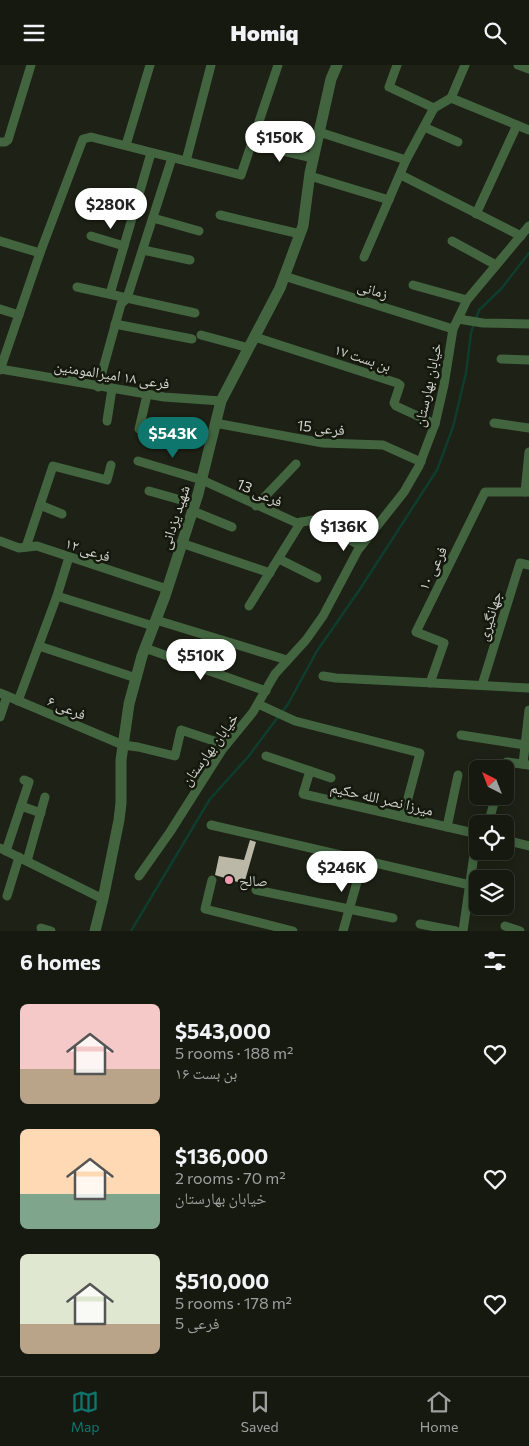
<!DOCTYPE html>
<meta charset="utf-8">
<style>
:root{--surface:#161910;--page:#1f2219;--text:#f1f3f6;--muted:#9ea09f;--line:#353830;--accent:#0f766e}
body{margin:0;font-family:Commissioner,"Noto Naskh Arabic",sans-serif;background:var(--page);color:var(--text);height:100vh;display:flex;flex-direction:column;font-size:19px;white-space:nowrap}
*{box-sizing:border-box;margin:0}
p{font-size:16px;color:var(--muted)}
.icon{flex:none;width:28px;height:28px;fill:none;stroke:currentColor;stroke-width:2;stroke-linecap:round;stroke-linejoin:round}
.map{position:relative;height:866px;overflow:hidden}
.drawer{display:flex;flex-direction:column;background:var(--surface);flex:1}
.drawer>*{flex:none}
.needle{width:32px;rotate:318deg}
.tools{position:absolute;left:469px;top:695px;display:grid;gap:10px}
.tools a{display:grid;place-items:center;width:45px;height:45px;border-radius:8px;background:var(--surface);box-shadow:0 2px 12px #0003,0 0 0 1px var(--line);font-size:25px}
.price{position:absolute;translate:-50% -42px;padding:0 11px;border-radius:18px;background:#fff;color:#222;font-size:16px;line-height:32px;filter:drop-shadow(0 1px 2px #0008)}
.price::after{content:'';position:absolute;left:50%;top:30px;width:15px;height:11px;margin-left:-8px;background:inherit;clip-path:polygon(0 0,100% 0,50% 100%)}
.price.selected{background:var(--accent);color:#fff}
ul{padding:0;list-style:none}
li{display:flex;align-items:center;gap:15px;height:125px;padding:0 20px}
li span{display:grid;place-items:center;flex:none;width:140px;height:100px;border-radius:8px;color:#555}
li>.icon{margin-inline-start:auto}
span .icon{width:60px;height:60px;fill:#fffc;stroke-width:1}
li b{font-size:21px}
h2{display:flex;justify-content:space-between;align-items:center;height:60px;padding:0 20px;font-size:21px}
header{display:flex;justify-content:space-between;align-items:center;height:65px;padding:0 20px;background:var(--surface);font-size:22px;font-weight:800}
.menu{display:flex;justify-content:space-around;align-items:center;height:70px;border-top:1px solid var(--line);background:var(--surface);font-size:14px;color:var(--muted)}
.menu a{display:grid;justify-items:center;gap:2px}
.menu .selected{color:var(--accent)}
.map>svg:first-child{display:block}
</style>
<header><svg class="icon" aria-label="menu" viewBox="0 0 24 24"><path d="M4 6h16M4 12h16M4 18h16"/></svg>Homiq<svg class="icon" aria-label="search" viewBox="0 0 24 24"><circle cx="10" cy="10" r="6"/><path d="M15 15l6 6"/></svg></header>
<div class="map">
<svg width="529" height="866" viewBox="0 0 529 866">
<rect width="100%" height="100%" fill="#1e2115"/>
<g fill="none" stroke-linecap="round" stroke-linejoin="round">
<g stroke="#0e3d2e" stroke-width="2.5">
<polyline points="476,254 479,245 501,224 529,188"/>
<polyline points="282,647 288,639 317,586 360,524 437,405 453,362 466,308 471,268 474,259"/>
<polyline points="131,866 210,734 248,692 278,652"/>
</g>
</g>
<polygon fill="#bcb8a7" points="250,775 256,777 244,819 215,810 219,791 244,795"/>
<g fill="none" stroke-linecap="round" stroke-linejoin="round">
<g stroke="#426540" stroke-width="9">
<polyline points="397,0 389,22 434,43 451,33 529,65"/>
<polyline points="518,0 529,4"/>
<polyline points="451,33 465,0"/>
<polyline points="424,62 458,77"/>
<polyline points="319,67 406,95"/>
<polyline points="0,77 5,77 8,75 31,0"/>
<polyline points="252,79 313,93"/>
<polyline points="126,80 150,0"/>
<polyline points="186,96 211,0"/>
<polyline points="401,110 521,171"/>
<polyline points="310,111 389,135"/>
<polyline points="476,149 517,60"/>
<polyline points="220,150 300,169"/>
<polyline points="153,153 199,166"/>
<polyline points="91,171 124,181"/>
<polyline points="0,176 40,188"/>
<polyline points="452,176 496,200"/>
<polyline points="143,185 190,195"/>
<polyline points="364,192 406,95 434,43"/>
<polyline points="284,211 453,264"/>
<polyline points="413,220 467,235"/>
<polyline points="77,222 195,248"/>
<polyline points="110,229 151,88"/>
<polyline points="0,244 19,250"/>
<polyline points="458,254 483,258 529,259"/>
<polyline points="115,259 192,274"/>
<polyline points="201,270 249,283"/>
<polyline points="255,272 397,318 400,320 394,338 396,341 435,359"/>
<polyline points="501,294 529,295"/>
<polyline points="0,304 164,332 221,336"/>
<polyline points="0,305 40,188 83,74 91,72 241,110 278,0"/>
<polyline points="98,322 121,239 127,233 172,93"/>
<polyline points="107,356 112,324"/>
<polyline points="215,358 323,378 383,380 421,397"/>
<polyline points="494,358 529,363"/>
<polyline points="139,364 147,330"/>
<polyline points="138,396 202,415 297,458 313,455 361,481"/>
<polyline points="149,426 195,439"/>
<polyline points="525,427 529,387"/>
<polyline points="40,440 62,449"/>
<polyline points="256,441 296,399"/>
<polyline points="193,446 232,462"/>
<polyline points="0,476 19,483 37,481 167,524"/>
<polyline points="181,478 270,508"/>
<polyline points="26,482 53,401 107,415 111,400"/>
<polyline points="279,494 317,513"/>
<polyline points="57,531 153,561"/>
<polyline points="249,541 301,457"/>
<polyline points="156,555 287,595"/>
<polyline points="39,581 136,613"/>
<polyline points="145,583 266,626"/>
<polyline points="323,611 336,613 529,623"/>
<polyline points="430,618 444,578 416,567 485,427 529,427"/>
<polyline points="482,620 520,498 529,500"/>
<polyline points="0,628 123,680 138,682 175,691 181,665 226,680"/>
<polyline points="18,636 57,531 69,492"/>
<polyline points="258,639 295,656 420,688 403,752"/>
<polyline points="0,652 7,631"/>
<polyline points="461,670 525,680"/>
<polyline points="266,691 331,713"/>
<polyline points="523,699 529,645"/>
<polyline points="505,704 507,697 529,700"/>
<polyline points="310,706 303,729 478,769"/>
<polyline points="21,741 41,748"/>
<polyline points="488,759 496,731"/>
<polyline points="211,760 470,820"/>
<polyline points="447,762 458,710"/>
<polyline points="505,775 529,781"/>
<polyline points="0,783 103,834"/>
<polyline points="6,786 29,717 24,715"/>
<polyline points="27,796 45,732"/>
<polyline points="139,811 170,767 222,685 253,647 275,609 306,575 323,551 358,485 404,427 419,401 435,359 444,320 453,264 467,235 529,161"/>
<polyline points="212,815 205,844 293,866"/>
<polyline points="256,825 393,853"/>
<polyline points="7,831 19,792"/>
<polyline points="420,859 456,866"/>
<polyline points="505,861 520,866"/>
<polyline points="41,863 51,866"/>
<polyline points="343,866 363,796"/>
<polyline points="463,866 477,769"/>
</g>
<polyline stroke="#426540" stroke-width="11" points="95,866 103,834 119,755 121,738 121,695 129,639 142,591 165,531 198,429 221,336 280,223 303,161 310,108 331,14 337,0"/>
</g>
<circle fill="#f29ab0" stroke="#15180c" stroke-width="2" cx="229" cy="815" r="5"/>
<g text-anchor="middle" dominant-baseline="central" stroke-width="5" stroke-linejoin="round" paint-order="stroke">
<g font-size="15" fill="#d2d5cd" stroke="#15180c">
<text transform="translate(373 224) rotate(17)">زمانی</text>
<text transform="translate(363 292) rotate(18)">بن بست ۱۷</text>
<text transform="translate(112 309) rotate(9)">فرعی ۱۸ امیرالمومنین</text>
<text transform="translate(427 320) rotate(-78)">خیابان بهارستان</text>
<text transform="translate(321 362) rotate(6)">فرعی 15</text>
<text transform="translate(260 427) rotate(24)">فرعی 13</text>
<text transform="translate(174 452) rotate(-72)">شهید یزدانی</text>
<text transform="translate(88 484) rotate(18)">فرعی ۱۲</text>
<text transform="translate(432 503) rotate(-64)">فرعی ۱۰</text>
<text transform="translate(489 551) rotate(-73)">جهانگیری</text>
<text transform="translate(67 642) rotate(23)">فرعی ۶</text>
<text transform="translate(209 684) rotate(-54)">خیابان بهارستان</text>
<text transform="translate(382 733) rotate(13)">میرزا نصر الله حکیم</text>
</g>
<g font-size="15" fill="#d2d5cd" stroke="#15180c" text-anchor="start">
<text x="239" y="815">صالح</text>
</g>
</g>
</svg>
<div class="tools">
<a><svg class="needle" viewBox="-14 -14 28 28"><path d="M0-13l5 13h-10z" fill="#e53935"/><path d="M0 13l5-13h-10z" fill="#9ea09f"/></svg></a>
<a><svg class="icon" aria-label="locate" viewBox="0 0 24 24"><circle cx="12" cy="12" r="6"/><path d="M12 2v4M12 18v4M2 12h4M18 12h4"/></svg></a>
<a><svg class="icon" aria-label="layers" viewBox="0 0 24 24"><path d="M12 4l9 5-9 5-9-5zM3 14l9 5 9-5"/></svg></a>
</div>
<b class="price" style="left:280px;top:98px">$150K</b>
<b class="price" style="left:111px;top:165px">$280K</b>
<b class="price selected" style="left:173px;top:394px">$543K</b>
<b class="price" style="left:344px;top:487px">$136K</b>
<b class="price" style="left:201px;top:616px">$510K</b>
<b class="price" style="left:342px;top:828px">$246K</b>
</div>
<section class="drawer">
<h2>6 homes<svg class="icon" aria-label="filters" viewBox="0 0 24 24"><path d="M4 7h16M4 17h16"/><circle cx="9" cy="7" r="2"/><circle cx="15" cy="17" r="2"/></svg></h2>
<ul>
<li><span style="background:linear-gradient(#f6c9c9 65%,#b9a48a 0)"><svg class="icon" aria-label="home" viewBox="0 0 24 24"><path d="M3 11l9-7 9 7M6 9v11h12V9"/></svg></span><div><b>$543,000</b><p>5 rooms · 188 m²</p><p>بن بست ۱۶</p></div><svg class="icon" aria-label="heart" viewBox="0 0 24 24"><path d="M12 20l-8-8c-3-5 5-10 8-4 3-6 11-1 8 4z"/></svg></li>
<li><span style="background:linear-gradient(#ffd9b3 65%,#7fa58c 0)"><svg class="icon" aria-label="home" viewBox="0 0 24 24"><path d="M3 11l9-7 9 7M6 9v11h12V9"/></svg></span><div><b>$136,000</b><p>2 rooms · 70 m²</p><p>خیابان بهارستان</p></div><svg class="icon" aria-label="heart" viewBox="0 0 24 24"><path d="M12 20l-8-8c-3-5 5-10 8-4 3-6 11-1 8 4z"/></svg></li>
<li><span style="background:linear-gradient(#dfe7d0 70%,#b9a48a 0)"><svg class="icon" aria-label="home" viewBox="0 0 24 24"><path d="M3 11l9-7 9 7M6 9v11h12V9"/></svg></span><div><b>$510,000</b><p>5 rooms · 178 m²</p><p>فرعی 5</p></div><svg class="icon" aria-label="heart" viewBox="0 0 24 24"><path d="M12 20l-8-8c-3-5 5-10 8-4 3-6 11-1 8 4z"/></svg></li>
</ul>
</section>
<nav class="menu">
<a class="selected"><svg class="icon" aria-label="map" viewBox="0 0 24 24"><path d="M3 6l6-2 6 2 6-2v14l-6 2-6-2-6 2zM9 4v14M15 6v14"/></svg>Map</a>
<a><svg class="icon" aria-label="saved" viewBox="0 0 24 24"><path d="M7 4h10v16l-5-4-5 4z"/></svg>Saved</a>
<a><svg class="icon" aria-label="home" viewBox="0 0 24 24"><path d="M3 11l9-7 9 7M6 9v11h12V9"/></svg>Home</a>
</nav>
